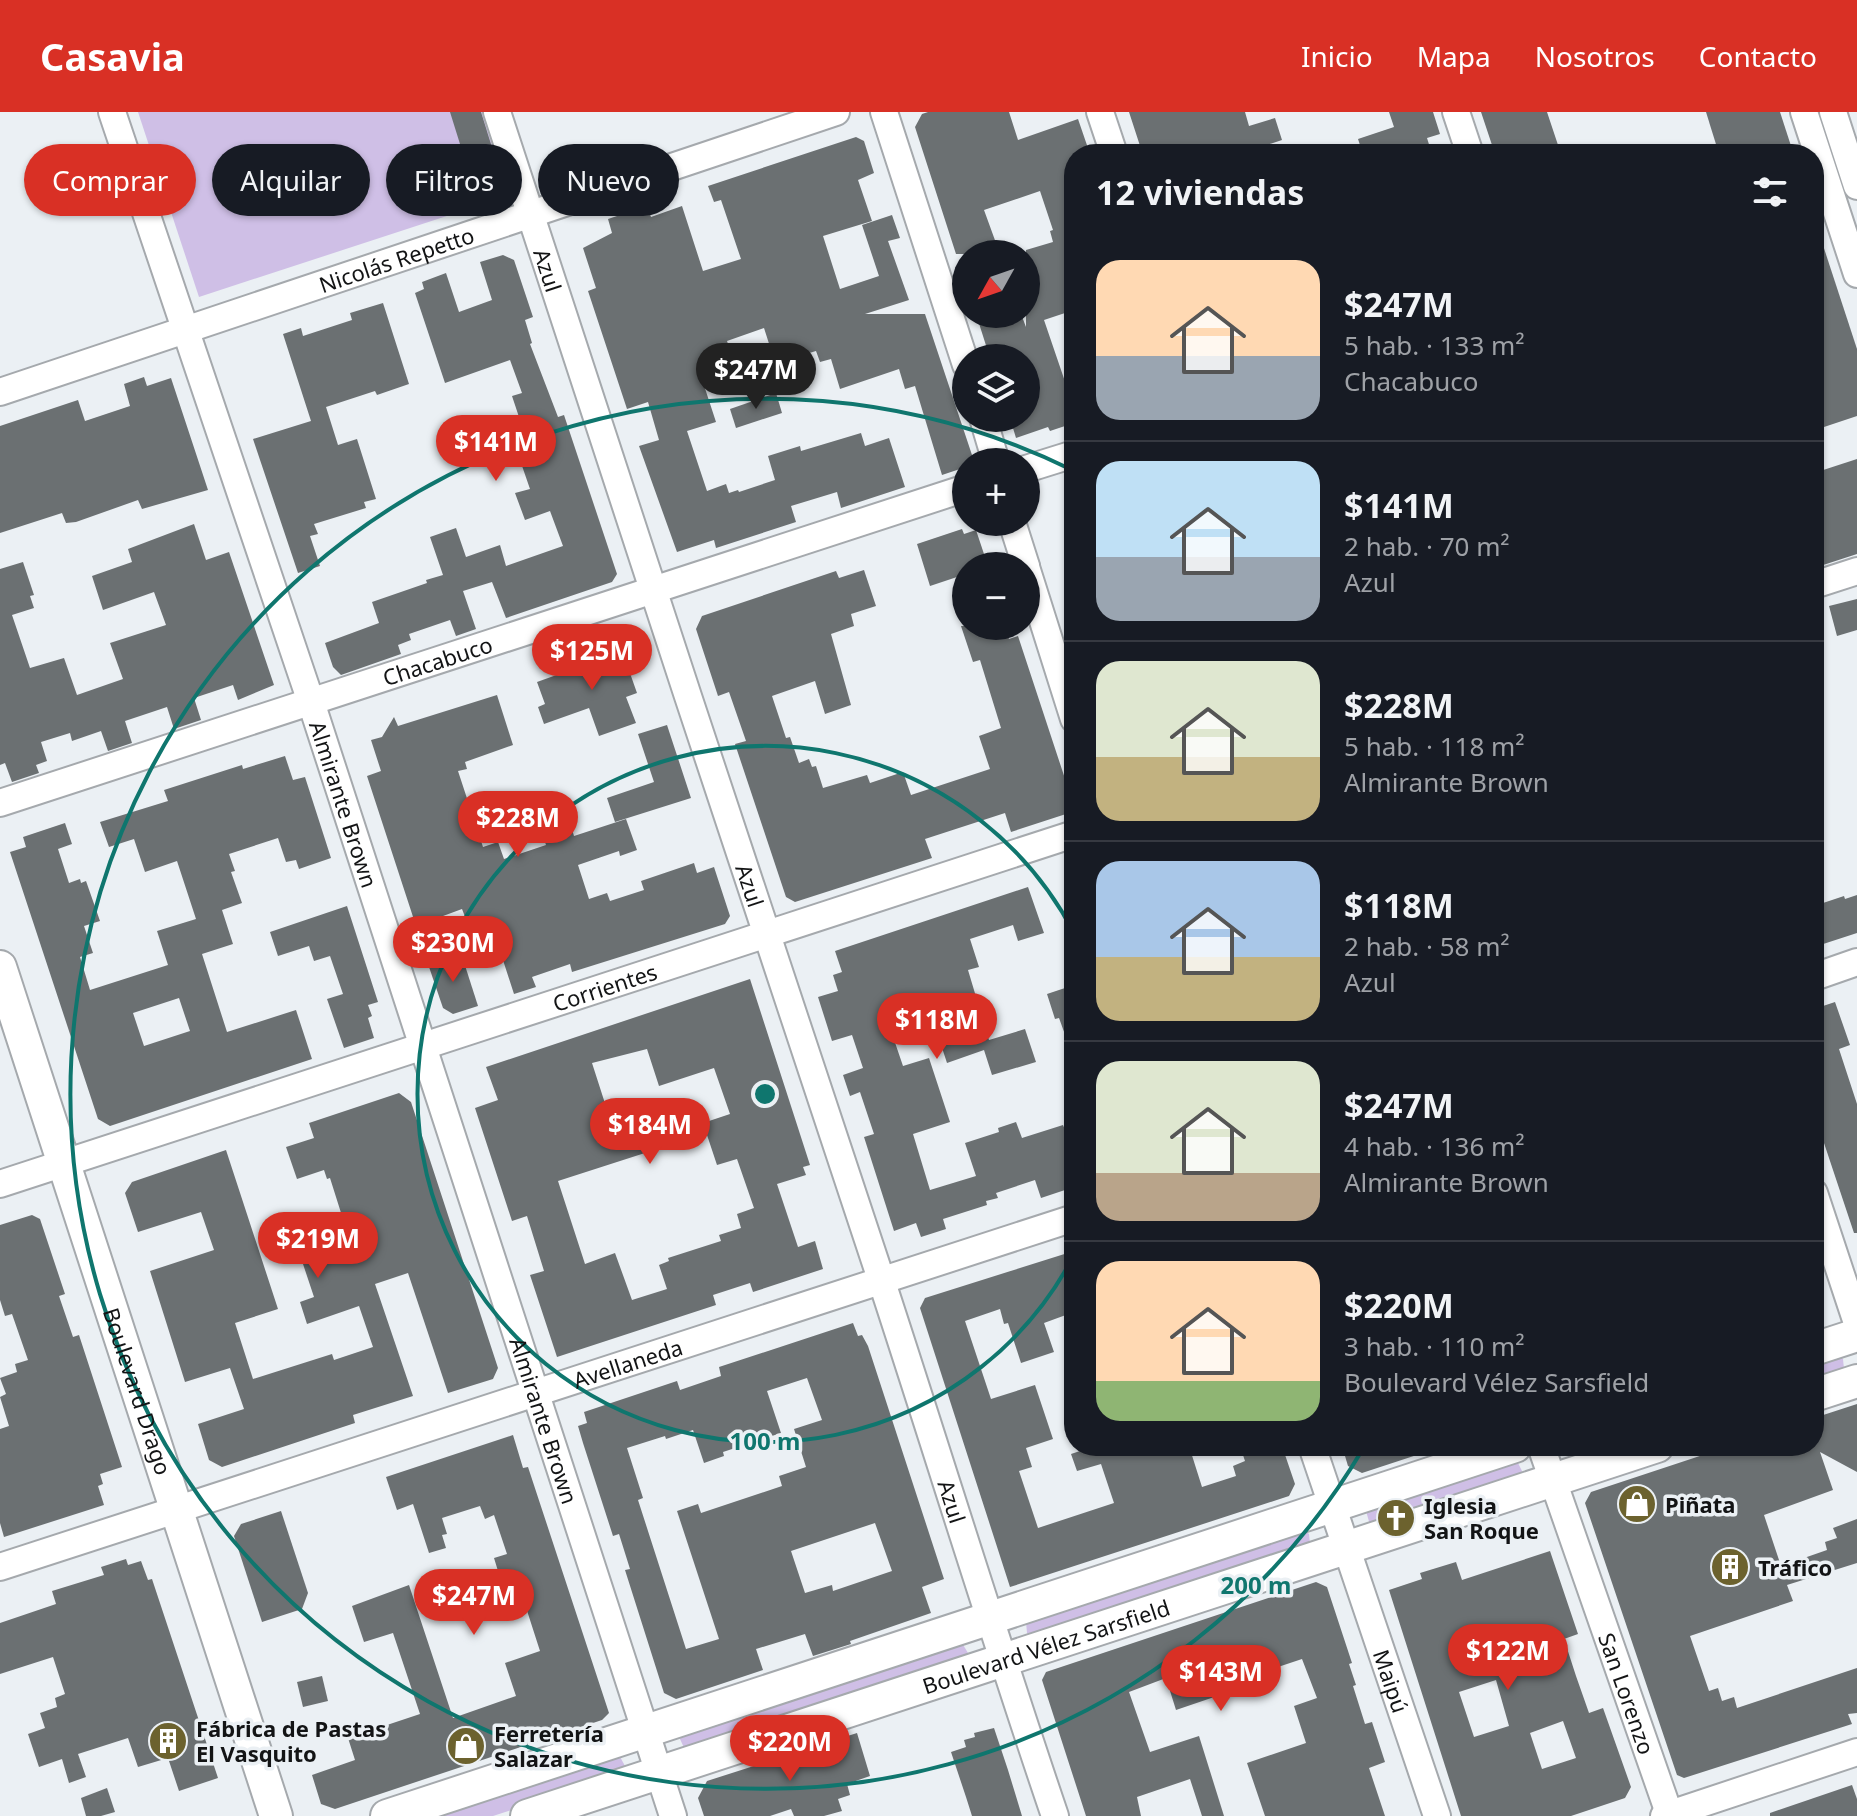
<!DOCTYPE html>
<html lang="es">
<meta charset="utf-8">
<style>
:root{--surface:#171b24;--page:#20242c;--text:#f1f3f6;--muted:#9ea1a6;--line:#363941;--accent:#d93025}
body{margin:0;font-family:"Noto Sans",sans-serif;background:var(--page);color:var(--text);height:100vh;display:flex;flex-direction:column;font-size:30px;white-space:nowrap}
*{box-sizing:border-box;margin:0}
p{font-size:26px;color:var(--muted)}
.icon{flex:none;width:44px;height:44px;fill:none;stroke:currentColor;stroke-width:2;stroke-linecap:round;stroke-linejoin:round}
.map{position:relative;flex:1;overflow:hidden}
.side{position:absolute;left:1064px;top:32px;width:760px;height:1312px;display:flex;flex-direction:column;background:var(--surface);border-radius:32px;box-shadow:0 2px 6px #0004}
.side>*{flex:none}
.guide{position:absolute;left:24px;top:32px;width:760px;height:72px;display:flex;gap:16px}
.needle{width:52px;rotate:230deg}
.controls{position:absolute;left:952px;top:128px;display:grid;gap:16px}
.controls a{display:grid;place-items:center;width:88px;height:88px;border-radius:50%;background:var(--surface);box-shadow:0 2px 6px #0004;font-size:40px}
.price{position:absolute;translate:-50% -68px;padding:0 18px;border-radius:28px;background:var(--accent);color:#fff;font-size:26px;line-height:52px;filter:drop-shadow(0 2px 4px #0008)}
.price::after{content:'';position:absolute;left:50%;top:48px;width:24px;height:18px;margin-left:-12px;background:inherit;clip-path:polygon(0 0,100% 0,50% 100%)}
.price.active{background:#222;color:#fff}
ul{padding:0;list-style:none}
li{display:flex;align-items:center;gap:24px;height:200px;padding:0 32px}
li+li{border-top:2px solid var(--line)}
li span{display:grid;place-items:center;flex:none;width:224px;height:160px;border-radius:24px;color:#555}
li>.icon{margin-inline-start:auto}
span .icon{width:96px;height:96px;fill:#fffc;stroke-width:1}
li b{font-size:34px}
h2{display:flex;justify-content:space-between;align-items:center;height:96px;padding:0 32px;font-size:34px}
.chip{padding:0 28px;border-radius:36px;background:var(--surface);box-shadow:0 2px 6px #0004;font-size:28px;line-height:72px}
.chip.active{background:var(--accent);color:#fff}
header{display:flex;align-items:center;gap:48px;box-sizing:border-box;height:112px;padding:0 40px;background:var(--accent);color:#fff}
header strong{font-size:38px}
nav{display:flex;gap:44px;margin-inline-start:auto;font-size:28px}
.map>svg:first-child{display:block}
</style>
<header>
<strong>Casavia</strong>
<nav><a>Inicio</a><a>Mapa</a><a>Nosotros</a><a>Contacto</a></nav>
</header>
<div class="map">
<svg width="1857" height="1704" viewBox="0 0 1857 1704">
<rect width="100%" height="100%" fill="#ebf0f4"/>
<g fill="#cfbfe6">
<polygon points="138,0 482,0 508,84 199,185"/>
<polygon points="1839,1243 1843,1247 1844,1257 1814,1271 1814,1248"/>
<polygon points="1517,1349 1522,1359 1521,1363 1370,1413 1366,1399"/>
<polygon points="1305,1418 1309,1422 1310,1432 1031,1524 1027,1521 1026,1510"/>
<polygon points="962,1531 968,1541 966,1545 685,1638 680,1627 681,1623"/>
<polygon points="619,1643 625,1654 617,1664 493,1704 421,1704"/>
</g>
<g fill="#6b7072" fill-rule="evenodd">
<polygon points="450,0 481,0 504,74 497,88 479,93"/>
<polygon points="928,0 1009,0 1018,28 1078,7 1090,42 1074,42 1074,198 1044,208 1074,296 1074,311 1050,319 1048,315 1016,326 1010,306 1026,306 1026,246 990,246 976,202 1021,202 1026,215 1026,138 1053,130 1050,119 1053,118 1040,79 984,98 1000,142 956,142 915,15 922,2"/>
<polygon points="1129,0 1245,0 1249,14 1275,6 1282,28 1239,42 1162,42 1159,34 1142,40"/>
<polygon points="1389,0 1433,0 1440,22 1427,26 1432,42 1363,42 1358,27 1394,15"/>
<polygon points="1481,0 1547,0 1561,42 1495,42"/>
<polygon points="1706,0 1780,0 1792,37 1778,42 1719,42"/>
<polygon points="856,25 864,29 874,61 858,68 872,109 823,124 840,177 879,164 862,113 892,103 900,126 888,129 909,188 865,202 925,202 973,346 971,350 966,350 966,355 942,363 915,274 905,277 899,257 840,277 831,247 820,250 816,239 789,247 786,236 772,241 764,216 727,229 733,246 699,258 716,310 687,319 707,379 726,372 729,381 738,378 739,380 775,368 768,344 800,334 801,339 861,321 865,334 889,326 905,375 841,396 837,380 791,394 796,410 716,436 714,428 677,440 639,334 659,328 648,290 627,297 588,179 596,176 583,136 612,121 608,107 647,94 651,105 682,94 703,159 741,147 721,88 714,90 708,74"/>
<polygon points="1814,118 1818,118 1857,237 1857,304 1818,317 1814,304"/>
<polygon points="503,143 514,148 533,205 525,208 532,231 530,232 558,305 564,303 617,462 612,470 506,506 492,470 463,479 476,517 456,524 450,508 409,522 411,528 398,533 401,542 341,563 333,555 325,531 379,511 372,490 427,471 426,468 443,463 430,425 456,416 466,445 500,433 506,454 563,434 550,399 525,408 515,381 530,377 511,322 523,317 512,284 522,281 510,248 445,271 415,181 424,177 422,170 446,161 459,200 492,188 480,150"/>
<polygon points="383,191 409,272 377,283 375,279 326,295 338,333 357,327 376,387 364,390 366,396 314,412 318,422 310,424 320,454 298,461 253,327 311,309 283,222 301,216 303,224 352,208 350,201"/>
<polygon points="144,265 147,274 171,266 208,378 142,397 138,388 76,410 66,411 62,401 0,421 0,314 78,288 85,309 130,294 124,272"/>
<polygon points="776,281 782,301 736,316 730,297"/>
<polygon points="1857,347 1857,442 1814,456 1814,361"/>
<polygon points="194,412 206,448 229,440 274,573 238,588 233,573 194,586 201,608 174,617 167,595 125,609 132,631 108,639 101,619 72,629 70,621 41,630 47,649 36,653 39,661 12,670 5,651 0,653 0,457 23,450 34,483 30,484 34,496 12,503 30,556 64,546 77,583 123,567 110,531 166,513 154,480 103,498 92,464 132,450 128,437"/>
<polygon points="962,417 964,422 976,418 988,454 966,454 966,462 930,474 917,432"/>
<polygon points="864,458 876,494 851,502 854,514 831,522 851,593 825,602 815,569 772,584 786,626 790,625 799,651 809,647 812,655 816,654 823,676 867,663 870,671 903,660 911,683 990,657 979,624 1001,616 980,548 973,550 961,514 1005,514 1009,527 1018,524 1073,691 1066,702 1011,720 1005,701 925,727 932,746 795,790 786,785 735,632 746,629 729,580 718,584 696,517 702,504 836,459 839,466"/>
<polygon points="1857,487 1857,518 1837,524 1829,494"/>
<polygon points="616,534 621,548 625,547 637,581 626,585 636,611 599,624 589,596 544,612 538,595 545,592 537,570 576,556 573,548"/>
<polygon points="497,583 513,633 465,650 467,657 458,659 483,735 498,730 504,747 546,733 534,698 563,688 574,724 626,707 637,738 620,744 619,739 578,753 589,787 607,781 610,789 644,778 641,769 694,751 697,761 714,755 730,804 725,812 572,860 570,852 532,865 536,875 514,882 490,808 469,815 462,797 416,814 367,664 381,659 371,628 382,625 394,605 398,614"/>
<polygon points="667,613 691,686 615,710 607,686 654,670 638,622"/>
<path d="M285,644l8,24 12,-3 26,81 -32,11 -3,-9 -10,2 -8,-24 -49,16 6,17 -4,1 11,31 -20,7 11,34 -31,10 25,78 69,-22 16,49 -202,67 -12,-7 -88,-267 16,-5 -3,-10 42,-14 7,21 -14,5 11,34 11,-4 1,4 5,-2 14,40 -16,5 9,27 -13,4 10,33 78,-25 -11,-34 39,-12 -19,-58 -32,11 -11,-33 -25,8 -9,-25 68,-21 -4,-11 78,-25 1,4zM179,886l11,33 -46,15 -11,-33z"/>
<polygon points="1028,775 1044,821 1018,829 1013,813 970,827 979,855 968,858 989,928 1025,917 1036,950 992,963 984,938 947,951 928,893 887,907 903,954 929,946 950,1010 913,1022 930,1078 976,1064 965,1031 999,1020 998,1016 1016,1010 1022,1026 1063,1013 1066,1020 1074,1017 1074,1075 1041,1086 1035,1068 996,1081 998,1086 986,1089 987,1093 943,1107 946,1117 921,1125 916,1111 894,1119 864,1025 874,1022 860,980 850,984 843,963 863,956 852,923 832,929 818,885 838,879 833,863 842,860 835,839"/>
<polygon points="1857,783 1857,821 1814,835 1814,794 1844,784 1845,787"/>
<polygon points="347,794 378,890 368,893 372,904 368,906 374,926 344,936 327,887 343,882 330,844 314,849 309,834 278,844 270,820"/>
<polygon points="461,841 478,894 453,902 443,896 428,852"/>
<path d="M750,867l60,186 -7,2 3,8 -29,9 21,63 17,-6 8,28 -70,23 -3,-9 -37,12 3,10 -159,52 -27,-82 14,-4 -17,-55 -15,5 -37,-113 23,-8 -12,-33zM647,937l12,37 55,-18 16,46 -27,9 14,42 20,-6 17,49 -17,6 4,14 -22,7 2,6 -53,17 1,3 -10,4 8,24 -35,11 -17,-47 -30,11 -27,-83 90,-29 -12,-38 -25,8 -19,-59z"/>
<polygon points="1074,873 1074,939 1071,939 1059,906 1055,907 1047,882"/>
<polygon points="1835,890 1850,933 1839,937 1857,992 1857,1121 1854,1121 1814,1001 1814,897"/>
<polygon points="399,981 411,990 498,1256 493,1267 448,1281 408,1161 375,1172 413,1284 353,1303 355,1311 222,1355 209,1348 198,1312 244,1297 230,1256 185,1270 150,1159 214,1138 201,1100 138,1120 125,1081 132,1070 226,1038 278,1197 235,1211 253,1267 332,1242 334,1248 373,1235 359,1194 307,1212 300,1190 314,1185 303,1152 345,1138 341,1125 348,1123 330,1066 327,1067 324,1058 297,1067 286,1035 314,1026 309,1011"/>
<polygon points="32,1103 40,1107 65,1182 59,1184 73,1225 79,1223 122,1355 100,1362 103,1372 98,1374 104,1393 4,1425 0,1411 0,1317 9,1314 0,1285 6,1282 0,1266 17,1260 15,1252 28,1248 12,1202 5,1204 0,1188 0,1113"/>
<polygon points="1074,1139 1074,1200 1044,1211 1054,1240 1021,1251 1008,1211 1004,1212 1000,1197 965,1209 991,1287 1035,1273 1053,1327 1026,1336 1032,1355 1019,1359 1038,1416 1114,1391 1101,1352 1077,1359 1071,1342 1095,1334 1189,1334 1202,1375 1236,1364 1233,1354 1245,1349 1240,1334 1282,1334 1295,1372 1289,1384 1010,1475 920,1196 925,1186"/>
<path d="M853,1211l5,13 4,-1 6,11 76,233 -22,8 9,26 -81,28 1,3 -38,12 -8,-22 -49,15 7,21 -87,29 -12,-6 -39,-123 5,-1 -11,-35 -6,2 -30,-93 -5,-17 9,-3 -3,-11 93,-31 3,9 41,-14 -2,-9zM807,1266l15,42 -28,9 12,38 -27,9 3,10 -81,27 -3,-9 -21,7 42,128 -33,10 -48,-149 5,-2 -16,-50 38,-12 1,3 27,-9 11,33 20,-7 -1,-4 58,-19 -14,-42zM875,1411l17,48 -59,20 -1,-6 -27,8 -14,-42z"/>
<polygon points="1857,1292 1857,1360 1820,1340 1833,1378 1764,1403 1781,1454 1827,1438 1825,1430 1837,1426 1833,1416 1857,1407 1857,1451 1787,1473 1793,1489 1690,1524 1709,1579 1718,1576 1722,1589 1734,1585 1737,1596 1857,1556 1857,1601 1848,1602 1852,1612 1684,1666 1677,1663 1585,1391 1591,1380 1730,1334 1814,1334 1814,1306"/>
<polygon points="513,1323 523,1356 528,1355 609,1601 602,1608 335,1697 321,1692 312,1663 355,1648 348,1626 420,1602 393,1521 364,1530 352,1494 409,1473 453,1606 516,1584 505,1551 540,1539 521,1480 506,1485 494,1446 507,1442 494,1403 485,1407 480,1394 442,1406 447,1422 442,1423 446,1436 429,1441 413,1392 397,1398 386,1365"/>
<polygon points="1342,1334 1431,1334 1432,1338 1362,1361 1348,1354"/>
<polygon points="281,1399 308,1481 302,1497 262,1510 234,1424 241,1412"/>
<path d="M1550,1439l28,83 -14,5 12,37 13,37 14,-5 28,79 -6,11 -54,18h-110l-72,-226 33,-11 -2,-6 36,-11 6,18zM1496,1568l13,46 -35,11 -15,-45zM1563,1609l13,37 -34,11 -12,-36z"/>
<polygon points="126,1447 128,1453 141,1449 148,1468 152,1467 218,1666 179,1679 168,1646 138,1655 128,1626 78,1642 86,1665 69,1671 62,1647 39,1655 28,1622 45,1616 40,1601 57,1595 55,1586 65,1582 53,1545 0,1562 0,1511 56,1492 52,1479 104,1463 101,1455"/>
<polygon points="1316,1470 1327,1475 1352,1551 1349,1552 1356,1573 1353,1574 1365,1612 1372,1610 1385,1650 1369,1656 1385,1704 1265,1704 1247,1651 1306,1631 1294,1594 1317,1586 1302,1547 1275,1556 1271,1545 1217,1563 1223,1582 1176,1598 1166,1566 1129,1580 1150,1640 1199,1624 1224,1704 1202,1704 1190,1667 1137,1685 1141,1704 1086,1704 1042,1568 1046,1560"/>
<polygon points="322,1564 328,1589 303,1595 297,1570"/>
<polygon points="994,1616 1008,1658 1022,1704 972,1704 966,1685 951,1640 966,1635 964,1628 975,1625 974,1621"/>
<polygon points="857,1621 870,1664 847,1672 850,1683 838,1687 842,1699 824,1704 794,1704 791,1697 770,1704 704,1704 698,1686 707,1669"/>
<polygon points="1852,1673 1857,1687 1857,1704 1770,1704 1770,1701"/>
<polygon points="107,1676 115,1700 101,1704 86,1704 81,1686"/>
</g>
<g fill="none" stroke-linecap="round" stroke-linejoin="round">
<defs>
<g id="minor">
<path id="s1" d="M112,0l199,590 362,1114"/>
<path id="s2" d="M497,0c126,389 254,776 383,1164 59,180 114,361 175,540"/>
<polyline points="884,0 966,253"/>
<polyline points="1100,0 1114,42"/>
<polyline points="1456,0 1470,42"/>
<polyline points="1804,0 1857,162"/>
<polyline points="1833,0 1857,74"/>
<path id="s3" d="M0,280l836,-280"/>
<polyline points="983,306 996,350"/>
<polyline points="1026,357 1074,342"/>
<polyline points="1012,410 1026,454"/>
<polyline points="1026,455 1074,607"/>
<polyline points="1814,473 1857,459"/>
<path id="s4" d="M0,691l966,-315"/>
<polyline points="1814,865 1857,850"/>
<path id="s5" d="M0,1072l1074,-350"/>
<polyline points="1814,1081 1857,1211"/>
<path id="s6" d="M1312,1334l125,370"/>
<path id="s7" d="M1541,1334l129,370"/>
<path id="s8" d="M0,1455l1074,-349"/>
<polyline points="1664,1704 1857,1640"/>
</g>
<g id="major">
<path id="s9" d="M0,855l276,849"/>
<polyline points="1814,1237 1857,1223"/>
<polyline points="1814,1283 1857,1269"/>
<polyline points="387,1704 1515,1334"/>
<path id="s10" d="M527,1704l1130,-370"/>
</g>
</defs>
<use href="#minor" stroke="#a5a9ad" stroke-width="30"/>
<use href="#major" stroke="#a5a9ad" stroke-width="36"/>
<use href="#minor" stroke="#fff" stroke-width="26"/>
<use href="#major" stroke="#fff" stroke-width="32"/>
</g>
<g fill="none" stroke="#0f766e" stroke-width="4">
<path d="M1074 1143A348 348 0 1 1 1074 821"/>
<path d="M1364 1335A695 695 0 1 1 1070 357"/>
</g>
<defs>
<symbol id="shop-disc" viewBox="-11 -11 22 22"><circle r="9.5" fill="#6c622e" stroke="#ebf0f4"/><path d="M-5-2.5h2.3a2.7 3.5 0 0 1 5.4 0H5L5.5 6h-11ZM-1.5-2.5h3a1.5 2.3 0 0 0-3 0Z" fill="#fff"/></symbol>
<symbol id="church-disc" viewBox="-11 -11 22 22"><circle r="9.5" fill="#6c622e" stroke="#ebf0f4"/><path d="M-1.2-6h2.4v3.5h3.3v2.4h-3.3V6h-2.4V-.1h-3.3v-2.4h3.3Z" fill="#fff"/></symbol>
<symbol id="building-disc" viewBox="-11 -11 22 22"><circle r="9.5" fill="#6c622e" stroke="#ebf0f4"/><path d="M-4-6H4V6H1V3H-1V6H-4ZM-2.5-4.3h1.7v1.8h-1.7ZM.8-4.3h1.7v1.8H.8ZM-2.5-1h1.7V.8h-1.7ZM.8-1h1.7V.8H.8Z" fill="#fff"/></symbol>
</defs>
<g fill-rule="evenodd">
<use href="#shop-disc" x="1615" y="1370" width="44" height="44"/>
<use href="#church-disc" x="1374" y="1384" width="44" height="44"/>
<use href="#building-disc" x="1708" y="1433" width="44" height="44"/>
<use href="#building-disc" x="146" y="1607" width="44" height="44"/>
<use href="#shop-disc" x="444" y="1612" width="44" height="44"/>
</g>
<g text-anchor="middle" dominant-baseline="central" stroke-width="7" stroke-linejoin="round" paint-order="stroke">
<g font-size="22" fill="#131415" stroke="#ebf0f4">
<text stroke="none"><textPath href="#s3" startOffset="418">Nicolás Repetto</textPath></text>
<text stroke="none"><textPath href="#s2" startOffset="166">Azul</textPath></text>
<text stroke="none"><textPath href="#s4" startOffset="460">Chacabuco</textPath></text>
<text stroke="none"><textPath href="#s1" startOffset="730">Almirante Brown</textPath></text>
<text stroke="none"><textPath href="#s2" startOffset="814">Azul</textPath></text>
<text stroke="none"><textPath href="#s5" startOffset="636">Corrientes</textPath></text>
<text stroke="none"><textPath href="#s8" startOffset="660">Avellaneda</textPath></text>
<text stroke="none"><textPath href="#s9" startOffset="446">Boulevard Drago</textPath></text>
<text stroke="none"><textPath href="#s1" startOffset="1378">Almirante Brown</textPath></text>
<text stroke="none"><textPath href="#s2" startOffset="1462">Azul</textPath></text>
<text stroke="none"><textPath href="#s10" startOffset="546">Boulevard Vélez Sarsfield</textPath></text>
<text stroke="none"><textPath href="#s6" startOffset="248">Maipú</textPath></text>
<text stroke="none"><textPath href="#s7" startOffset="262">San Lorenzo</textPath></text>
</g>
<g font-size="22" font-weight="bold" fill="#131415" stroke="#ebf0f4" text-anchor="start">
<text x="1665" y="1392">Piñata</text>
<text x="1424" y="1393">Iglesia<tspan x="1424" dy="25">San Roque</tspan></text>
<text x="1758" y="1455">Tráfico</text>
<text x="196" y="1616">Fábrica de Pastas<tspan x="196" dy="25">El Vasquito</tspan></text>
<text x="494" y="1621">Ferretería<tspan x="494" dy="25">Salazar</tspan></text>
</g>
</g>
<circle cx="765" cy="982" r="12" fill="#0f766e" stroke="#ebf0f4" stroke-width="4"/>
<g font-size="24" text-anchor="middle" font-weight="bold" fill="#0f766e" stroke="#ebf0f4" stroke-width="7" stroke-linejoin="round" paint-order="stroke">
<text x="765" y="1338">100 m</text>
<text x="1256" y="1482">200 m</text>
</g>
</svg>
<div class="controls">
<a><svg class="needle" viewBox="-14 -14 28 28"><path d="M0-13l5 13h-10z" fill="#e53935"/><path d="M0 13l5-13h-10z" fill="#9ea1a6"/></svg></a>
<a><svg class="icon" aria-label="layers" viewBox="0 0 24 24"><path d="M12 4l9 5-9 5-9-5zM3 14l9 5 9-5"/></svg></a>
<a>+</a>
<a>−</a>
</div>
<b class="price active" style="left:756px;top:299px">$247M</b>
<b class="price" style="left:496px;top:371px">$141M</b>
<b class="price" style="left:592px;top:580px">$125M</b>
<b class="price" style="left:518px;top:747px">$228M</b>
<b class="price" style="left:453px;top:872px">$230M</b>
<b class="price" style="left:937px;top:949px">$118M</b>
<b class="price" style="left:650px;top:1054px">$184M</b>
<b class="price" style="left:318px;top:1168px">$219M</b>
<b class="price" style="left:474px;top:1525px">$247M</b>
<b class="price" style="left:1508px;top:1580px">$122M</b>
<b class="price" style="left:1221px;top:1601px">$143M</b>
<b class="price" style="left:790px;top:1671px">$220M</b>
<div class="guide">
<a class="chip active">Comprar</a>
<a class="chip">Alquilar</a>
<a class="chip">Filtros</a>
<a class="chip">Nuevo</a>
</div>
<section class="side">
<h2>12 viviendas<svg class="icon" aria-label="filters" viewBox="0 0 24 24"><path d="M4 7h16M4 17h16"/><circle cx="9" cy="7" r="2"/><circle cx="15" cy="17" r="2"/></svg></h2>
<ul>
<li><span style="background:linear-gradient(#ffd9b3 60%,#9aa5b1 0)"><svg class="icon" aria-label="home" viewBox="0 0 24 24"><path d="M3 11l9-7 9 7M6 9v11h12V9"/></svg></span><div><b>$247M</b><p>5 hab. · 133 m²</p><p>Chacabuco</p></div></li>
<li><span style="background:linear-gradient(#bfe0f5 60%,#9aa5b1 0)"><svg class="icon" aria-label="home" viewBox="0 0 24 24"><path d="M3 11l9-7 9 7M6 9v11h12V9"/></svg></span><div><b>$141M</b><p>2 hab. · 70 m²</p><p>Azul</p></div></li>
<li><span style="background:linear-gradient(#dfe7d0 60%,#c2b280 0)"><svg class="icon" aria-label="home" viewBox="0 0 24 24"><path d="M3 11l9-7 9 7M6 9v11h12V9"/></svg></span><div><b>$228M</b><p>5 hab. · 118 m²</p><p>Almirante Brown</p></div></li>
<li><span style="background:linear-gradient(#a9c7e8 60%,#c2b280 0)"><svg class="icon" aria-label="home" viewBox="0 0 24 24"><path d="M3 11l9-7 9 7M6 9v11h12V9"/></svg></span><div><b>$118M</b><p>2 hab. · 58 m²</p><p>Azul</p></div></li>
<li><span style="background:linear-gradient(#dfe7d0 70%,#b9a48a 0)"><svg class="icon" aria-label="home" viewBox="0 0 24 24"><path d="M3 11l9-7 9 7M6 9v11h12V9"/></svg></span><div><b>$247M</b><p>4 hab. · 136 m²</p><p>Almirante Brown</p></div></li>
<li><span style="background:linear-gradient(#ffd9b3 75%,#8fb573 0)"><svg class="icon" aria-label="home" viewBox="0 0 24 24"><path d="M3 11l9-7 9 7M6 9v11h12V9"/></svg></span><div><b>$220M</b><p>3 hab. · 110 m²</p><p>Boulevard Vélez Sarsfield</p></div></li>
</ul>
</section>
</div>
